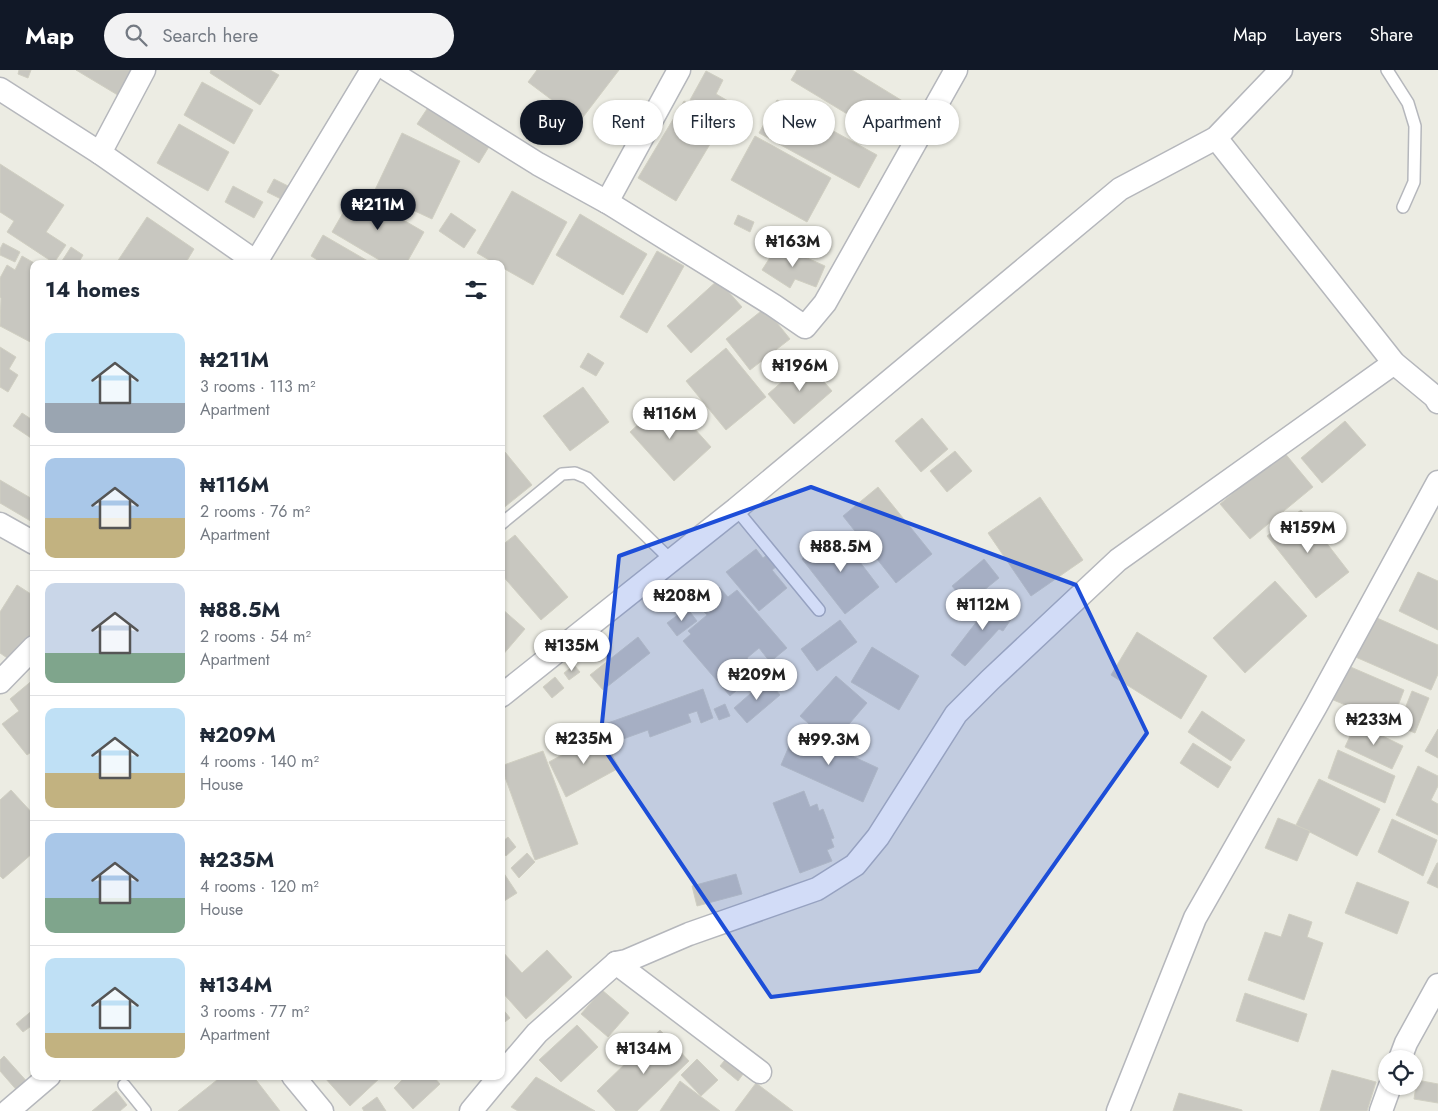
<!DOCTYPE html>
<meta charset="utf-8">
<style>
:root{--surface:#fff;--page:#f2f2f3;--text:#1f2937;--muted:#747a83;--line:#e0e1e3;--accent:#111827}
body{margin:0;font-family:Jost,sans-serif;background:var(--page);color:var(--text);height:100vh;display:flex;flex-direction:column;font-size:19px;white-space:nowrap}
*{box-sizing:border-box;margin:0}
p{font-size:16px;color:var(--muted)}
.icon{flex:none;width:28px;height:28px;fill:none;stroke:currentColor;stroke-width:2;stroke-linecap:round;stroke-linejoin:round}
.map{position:relative;flex:1;overflow:hidden}
.details{position:absolute;left:30px;top:190px;width:475px;height:820px;display:flex;flex-direction:column;background:var(--surface);border-radius:10px;box-shadow:0 1px 4px #0004}
.details>*{flex:none}
.top-card{position:absolute;left:520px;top:30px;width:475px;height:45px;display:flex;gap:10px}
.tools{position:absolute;left:1378px;top:980px;display:grid;gap:10px}
.tools a{display:grid;place-items:center;width:45px;height:45px;border-radius:50%;background:var(--surface);box-shadow:0 1px 4px #0004;font-size:25px}
.price{position:absolute;translate:-50% -42px;padding:0 11px;border-radius:18px;background:#fff;color:#222;font-size:16px;line-height:32px;filter:drop-shadow(0 1px 2px #0008)}
.price::after{content:'';position:absolute;left:50%;top:30px;width:15px;height:11px;margin-left:-8px;background:inherit;clip-path:polygon(0 0,100% 0,50% 100%)}
.price.current{background:var(--accent);color:#fff}
ul{padding:0;list-style:none}
li{display:flex;align-items:center;gap:15px;height:125px;padding:0 15px}
li+li{border-top:1px solid var(--line)}
li span{display:grid;place-items:center;flex:none;width:140px;height:100px;border-radius:10px;color:#555}
li>.icon{margin-inline-start:auto}
span .icon{width:60px;height:60px;fill:#fffc;stroke-width:1}
li b{font-size:21px}
h2{display:flex;justify-content:space-between;align-items:center;height:60px;padding:0 15px;font-size:21px}
.chip{padding:0 18px;border-radius:22px;background:var(--surface);box-shadow:0 1px 4px #0004;font-size:18px;line-height:45px}
.chip.current{background:var(--accent);color:#fff}
header{display:flex;align-items:center;gap:30px;box-sizing:border-box;height:70px;padding:0 25px;background:var(--accent);color:#fff}
header strong{font-size:24px}
nav{display:flex;gap:28px;margin-inline-start:auto;font-size:18px}
.search{width:350px;height:45px;background:var(--page);display:flex;align-items:center;gap:12px;box-sizing:border-box;padding:0 18px;border-radius:28px;color:var(--muted);font-size:19px}
.map>svg:first-child{display:block}
</style>
<header>
<strong>Map</strong>
<div class="search"><svg class="icon" aria-label="search" viewBox="0 0 24 24"><circle cx="10" cy="10" r="6"/><path d="M15 15l6 6"/></svg>Search here</div>
<nav><a>Map</a><a>Layers</a><a>Share</a></nav>
</header>
<div class="map">
<svg width="1438" height="1041" viewBox="0 0 1438 1041">
<rect width="100%" height="100%" fill="#ecece3"/>
<g fill="#c8c7c0" stroke="#d0cfc2">
<polygon points="19,0 31,0 28,8 18,4"/>
<polygon points="76,0 136,0 121,27"/>
<polygon points="211,0 270,0 279,5 260,35 210,3"/>
<polygon points="537,0 619,0 580,51 528,12"/>
<polygon points="797,0 852,0 914,38 899,63 893,58 887,68 791,10"/>
<polygon points="706,1 723,10 716,24 735,35 727,51 690,30"/>
<polygon points="202,12 253,40 234,74 184,45"/>
<polygon points="777,30 877,85 859,118 759,63"/>
<polygon points="684,31 722,54 676,131 638,108"/>
<polygon points="429,36 490,75 479,93 417,54"/>
<polygon points="179,54 229,82 208,121 157,93"/>
<polygon points="402,63 460,91 432,149 374,122"/>
<polygon points="755,66 831,108 807,152 731,110"/>
<polygon points="0,94 64,135 46,162 66,175 54,193 7,162 14,151 0,142"/>
<polygon points="274,109 288,116 281,129 267,122"/>
<polygon points="233,116 263,132 254,148 225,132"/>
<polygon points="512,121 567,152 533,215 501,197 501,194 496,194 477,183"/>
<polygon points="355,122 424,162 406,194 386,194 332,162"/>
<polygon points="451,143 476,160 464,178 439,161"/>
<polygon points="580,144 647,184 623,225 556,185"/>
<polygon points="738,145 754,152 750,162 734,154"/>
<polygon points="147,147 194,179 185,194 120,194 117,192"/>
<polygon points="323,165 373,194 324,194 311,186"/>
<polygon points="3,173 20,182 15,192 0,185 0,179"/>
<polygon points="778,175 825,196 816,217 795,209 790,218 762,200"/>
<polygon points="71,177 83,185 78,194 60,194"/>
<polygon points="657,181 684,196 647,263 620,247"/>
<polygon points="22,186 36,194 34,194 34,274 0,256 1,228 0,227 0,208 7,195 15,200"/>
<polygon points="718,210 742,237 691,283 667,256"/>
<polygon points="765,238 790,269 750,300 726,269"/>
<polygon points="0,277 16,287 9,299 18,305 8,322 0,317"/>
<polygon points="726,278 766,327 726,360 686,311"/>
<polygon points="588,283 604,293 596,306 580,297"/>
<polygon points="806,291 832,321 794,354 768,324"/>
<polygon points="583,317 609,352 570,381 543,346"/>
<polygon points="667,328 711,377 674,411 630,362"/>
<polygon points="22,343 34,351 34,370 13,356"/>
<polygon points="922,348 948,379 921,402 895,371"/>
<polygon points="1345,351 1366,375 1322,413 1301,388"/>
<polygon points="955,381 972,401 947,422 930,401"/>
<polygon points="1283,381 1313,417 1250,469 1220,434"/>
<polygon points="505,382 532,415 501,440 501,385"/>
<polygon points="0,410 34,430 34,453 0,433"/>
<polygon points="878,417 932,484 896,513 843,446"/>
<polygon points="1040,427 1083,490 1031,526 988,463"/>
<polygon points="1301,440 1349,502 1316,528 1267,466"/>
<polygon points="837,462 879,517 845,544 802,489"/>
<polygon points="515,465 568,527 541,550 501,504 501,476"/>
<polygon points="756,479 763,488 767,485 776,497 772,500 787,518 759,541 726,502"/>
<polygon points="984,489 999,508 967,534 952,516"/>
<polygon points="1418,502 1438,511 1438,560 1399,541"/>
<polygon points="1275,511 1307,546 1245,603 1213,568"/>
<polygon points="17,515 34,526 34,559 13,592 0,583 0,542"/>
<polygon points="719,517 728,527 737,520 787,578 770,592 759,578 747,588 758,602 730,626 683,571 691,564 688,561 707,545 698,535"/>
<polygon points="990,528 1014,545 1003,561 999,559 965,596 951,585 981,546 979,545"/>
<polygon points="501,538 525,559 501,587"/>
<polygon points="687,538 697,551 677,566 667,553"/>
<polygon points="1368,544 1438,575 1438,604 1431,620 1351,585"/>
<polygon points="840,550 857,572 817,601 801,579"/>
<polygon points="1137,562 1207,606 1181,649 1111,605"/>
<polygon points="638,567 650,583 603,620 590,605"/>
<polygon points="872,577 919,606 899,640 851,612"/>
<polygon points="574,595 580,602 569,610 564,603"/>
<polygon points="1346,595 1404,620 1391,654 1331,629"/>
<polygon points="836,606 867,633 832,674 800,646"/>
<polygon points="555,607 564,618 552,628 543,617"/>
<polygon points="34,609 34,680 27,685 2,654 19,641 10,629"/>
<polygon points="767,609 780,625 747,653 734,638"/>
<polygon points="703,619 713,648 701,653 697,641 688,644 691,652 650,667 648,660 612,673 605,654"/>
<polygon points="1412,621 1429,628 1415,663 1398,656"/>
<polygon points="725,634 730,646 719,650 714,639"/>
<polygon points="1202,641 1245,670 1231,691 1188,662"/>
<polygon points="1356,653 1403,676 1392,699 1345,677"/>
<polygon points="1438,659 1438,688 1425,681"/>
<polygon points="796,660 878,698 863,732 781,695"/>
<polygon points="601,664 619,698 566,727 549,692"/>
<polygon points="1193,673 1231,697 1218,718 1180,693"/>
<polygon points="1338,680 1395,706 1385,733 1328,708"/>
<polygon points="543,681 578,774 535,790 501,696"/>
<polygon points="1418,696 1438,706 1438,716 1431,730 1438,734 1438,765 1396,745"/>
<polygon points="1319,709 1380,739 1357,786 1296,755"/>
<polygon points="11,720 34,745 34,782 3,809 0,806 0,730"/>
<polygon points="804,721 810,737 817,734 819,741 823,739 834,768 831,769 834,777 827,780 832,791 800,803 773,733"/>
<polygon points="1278,748 1310,761 1297,791 1265,778"/>
<polygon points="1392,749 1437,770 1423,806 1378,782"/>
<polygon points="508,767 516,777 506,786 501,781 501,773"/>
<polygon points="527,783 535,792 519,808 511,798"/>
<polygon points="1437,793 1438,793 1438,818 1427,813"/>
<polygon points="501,799 517,823 501,833"/>
<polygon points="736,804 742,824 697,836 692,816"/>
<polygon points="1357,812 1409,832 1397,864 1345,843"/>
<polygon points="1289,844 1312,852 1307,867 1323,873 1304,930 1248,910 1265,862 1281,867"/>
<polygon points="501,880 522,903 547,880 572,907 526,949 501,921"/>
<polygon points="602,920 629,943 608,967 581,944"/>
<polygon points="1245,923 1307,944 1298,972 1236,951"/>
<polygon points="501,937 510,948 501,955"/>
<polygon points="34,939 34,954 23,962 16,954"/>
<polygon points="577,955 598,977 561,1012 539,990"/>
<polygon points="660,960 689,991 637,1041 616,1041 597,1021"/>
<polygon points="729,985 746,1000 738,1011 720,996"/>
<polygon points="4,986 30,1015 20,1024 0,1001 0,990"/>
<polygon points="697,989 718,1010 701,1026 681,1005"/>
<polygon points="1332,1000 1376,1012 1367,1041 1320,1041"/>
<polygon points="222,1006 253,1006 280,1041 178,1041"/>
<polygon points="326,1006 382,1006 350,1036 325,1008"/>
<polygon points="406,1006 433,1006 440,1014 413,1039 394,1018"/>
<polygon points="536,1007 595,1041 518,1041 511,1037"/>
<polygon points="1417,1010 1438,1014 1438,1033 1414,1029"/>
<polygon points="680,1011 720,1041 660,1041"/>
<polygon points="756,1013 793,1041 735,1041"/>
<polygon points="116,1021 127,1035 120,1041 92,1041"/>
<polygon points="1179,1023 1242,1040 1242,1041 1173,1041"/>
<polygon points="377,1027 386,1041 364,1041 362,1038"/>
</g>
<g fill="none" stroke-linecap="round" stroke-linejoin="round">
<defs>
<g id="service">
<polyline points="1387,0 1408,33 1415,56 1414,112 1403,137"/>
<polyline points="736,439 819,540"/>
<polyline points="501,454 562,404 575,403 587,408 671,490"/>
<polyline points="124,1015 145,1041"/>
</g>
<g id="minor">
<polyline points="388,0 538,94 607,132 773,235 805,257 825,233 956,0"/>
<polyline points="0,19 100,83 256,192"/>
<polyline points="1216,68 1394,293 1435,327 1438,332"/>
<polyline points="100,83 144,0"/>
<polyline points="607,132 679,0"/>
<polyline points="256,194 256,192 372,0"/>
<polyline points="0,454 34,473"/>
<polyline points="0,612 34,577"/>
<polyline points="501,626 736,439 1120,119 1216,68 1281,0"/>
<polyline points="616,893 760,1002"/>
<polyline points="1400,989 1406,973 1438,915"/>
<polyline points="501,1005 537,963 616,893 626,891 689,864 817,819 855,795 878,767 956,644 990,610 1118,490 1394,293"/>
<polyline points="293,1006 322,1041"/>
<polyline points="8,1041 49,1006"/>
<polyline points="471,1041 500,1006"/>
<polyline points="1118,1041 1195,848 1316,636 1438,412"/>
<polyline points="1381,1041 1390,1016"/>
</g>
</defs>
<use href="#service" stroke="#b5b7bc" stroke-width="14"/>
<use href="#minor" stroke="#b5b7bc" stroke-width="25"/>
<use href="#service" stroke="#fff" stroke-width="11"/>
<use href="#minor" stroke="#fff" stroke-width="22"/>
</g>
<path fill="#1d4ed8" fill-opacity="0.2" stroke="#1d4ed8" stroke-width="4" stroke-linejoin="round" d="M811,417l265,98 71,148 -168,238 -208,26 -171,-254 19,-187z"/>
</svg>
<div class="tools">
<a><svg class="icon" aria-label="locate" viewBox="0 0 24 24"><circle cx="12" cy="12" r="6"/><path d="M12 2v4M12 18v4M2 12h4M18 12h4"/></svg></a>
</div>
<b class="price current" style="left:378px;top:161px">₦211M</b>
<b class="price" style="left:793px;top:198px">₦163M</b>
<b class="price" style="left:800px;top:322px">₦196M</b>
<b class="price" style="left:670px;top:370px">₦116M</b>
<b class="price" style="left:1308px;top:484px">₦159M</b>
<b class="price" style="left:841px;top:503px">₦88.5M</b>
<b class="price" style="left:682px;top:552px">₦208M</b>
<b class="price" style="left:983px;top:561px">₦112M</b>
<b class="price" style="left:572px;top:602px">₦135M</b>
<b class="price" style="left:757px;top:631px">₦209M</b>
<b class="price" style="left:1374px;top:676px">₦233M</b>
<b class="price" style="left:584px;top:695px">₦235M</b>
<b class="price" style="left:829px;top:696px">₦99.3M</b>
<b class="price" style="left:644px;top:1005px">₦134M</b>
<div class="top-card">
<a class="chip current">Buy</a>
<a class="chip">Rent</a>
<a class="chip">Filters</a>
<a class="chip">New</a>
<a class="chip">Apartment</a>
</div>
<section class="details">
<h2>14 homes<svg class="icon" aria-label="filters" viewBox="0 0 24 24"><path d="M4 7h16M4 17h16"/><circle cx="9" cy="7" r="2"/><circle cx="15" cy="17" r="2"/></svg></h2>
<ul>
<li><span style="background:linear-gradient(#bfe0f5 70%,#9aa5b1 0)"><svg class="icon" aria-label="home" viewBox="0 0 24 24"><path d="M3 11l9-7 9 7M6 9v11h12V9"/></svg></span><div><b>₦211M</b><p>3 rooms · 113 m²</p><p>Apartment</p></div></li>
<li><span style="background:linear-gradient(#a9c7e8 60%,#c2b280 0)"><svg class="icon" aria-label="home" viewBox="0 0 24 24"><path d="M3 11l9-7 9 7M6 9v11h12V9"/></svg></span><div><b>₦116M</b><p>2 rooms · 76 m²</p><p>Apartment</p></div></li>
<li><span style="background:linear-gradient(#c9d6e8 70%,#7fa58c 0)"><svg class="icon" aria-label="home" viewBox="0 0 24 24"><path d="M3 11l9-7 9 7M6 9v11h12V9"/></svg></span><div><b>₦88.5M</b><p>2 rooms · 54 m²</p><p>Apartment</p></div></li>
<li><span style="background:linear-gradient(#bfe0f5 65%,#c2b280 0)"><svg class="icon" aria-label="home" viewBox="0 0 24 24"><path d="M3 11l9-7 9 7M6 9v11h12V9"/></svg></span><div><b>₦209M</b><p>4 rooms · 140 m²</p><p>House</p></div></li>
<li><span style="background:linear-gradient(#a9c7e8 65%,#7fa58c 0)"><svg class="icon" aria-label="home" viewBox="0 0 24 24"><path d="M3 11l9-7 9 7M6 9v11h12V9"/></svg></span><div><b>₦235M</b><p>4 rooms · 120 m²</p><p>House</p></div></li>
<li><span style="background:linear-gradient(#bfe0f5 75%,#c2b280 0)"><svg class="icon" aria-label="home" viewBox="0 0 24 24"><path d="M3 11l9-7 9 7M6 9v11h12V9"/></svg></span><div><b>₦134M</b><p>3 rooms · 77 m²</p><p>Apartment</p></div></li>
</ul>
</section>
</div>
